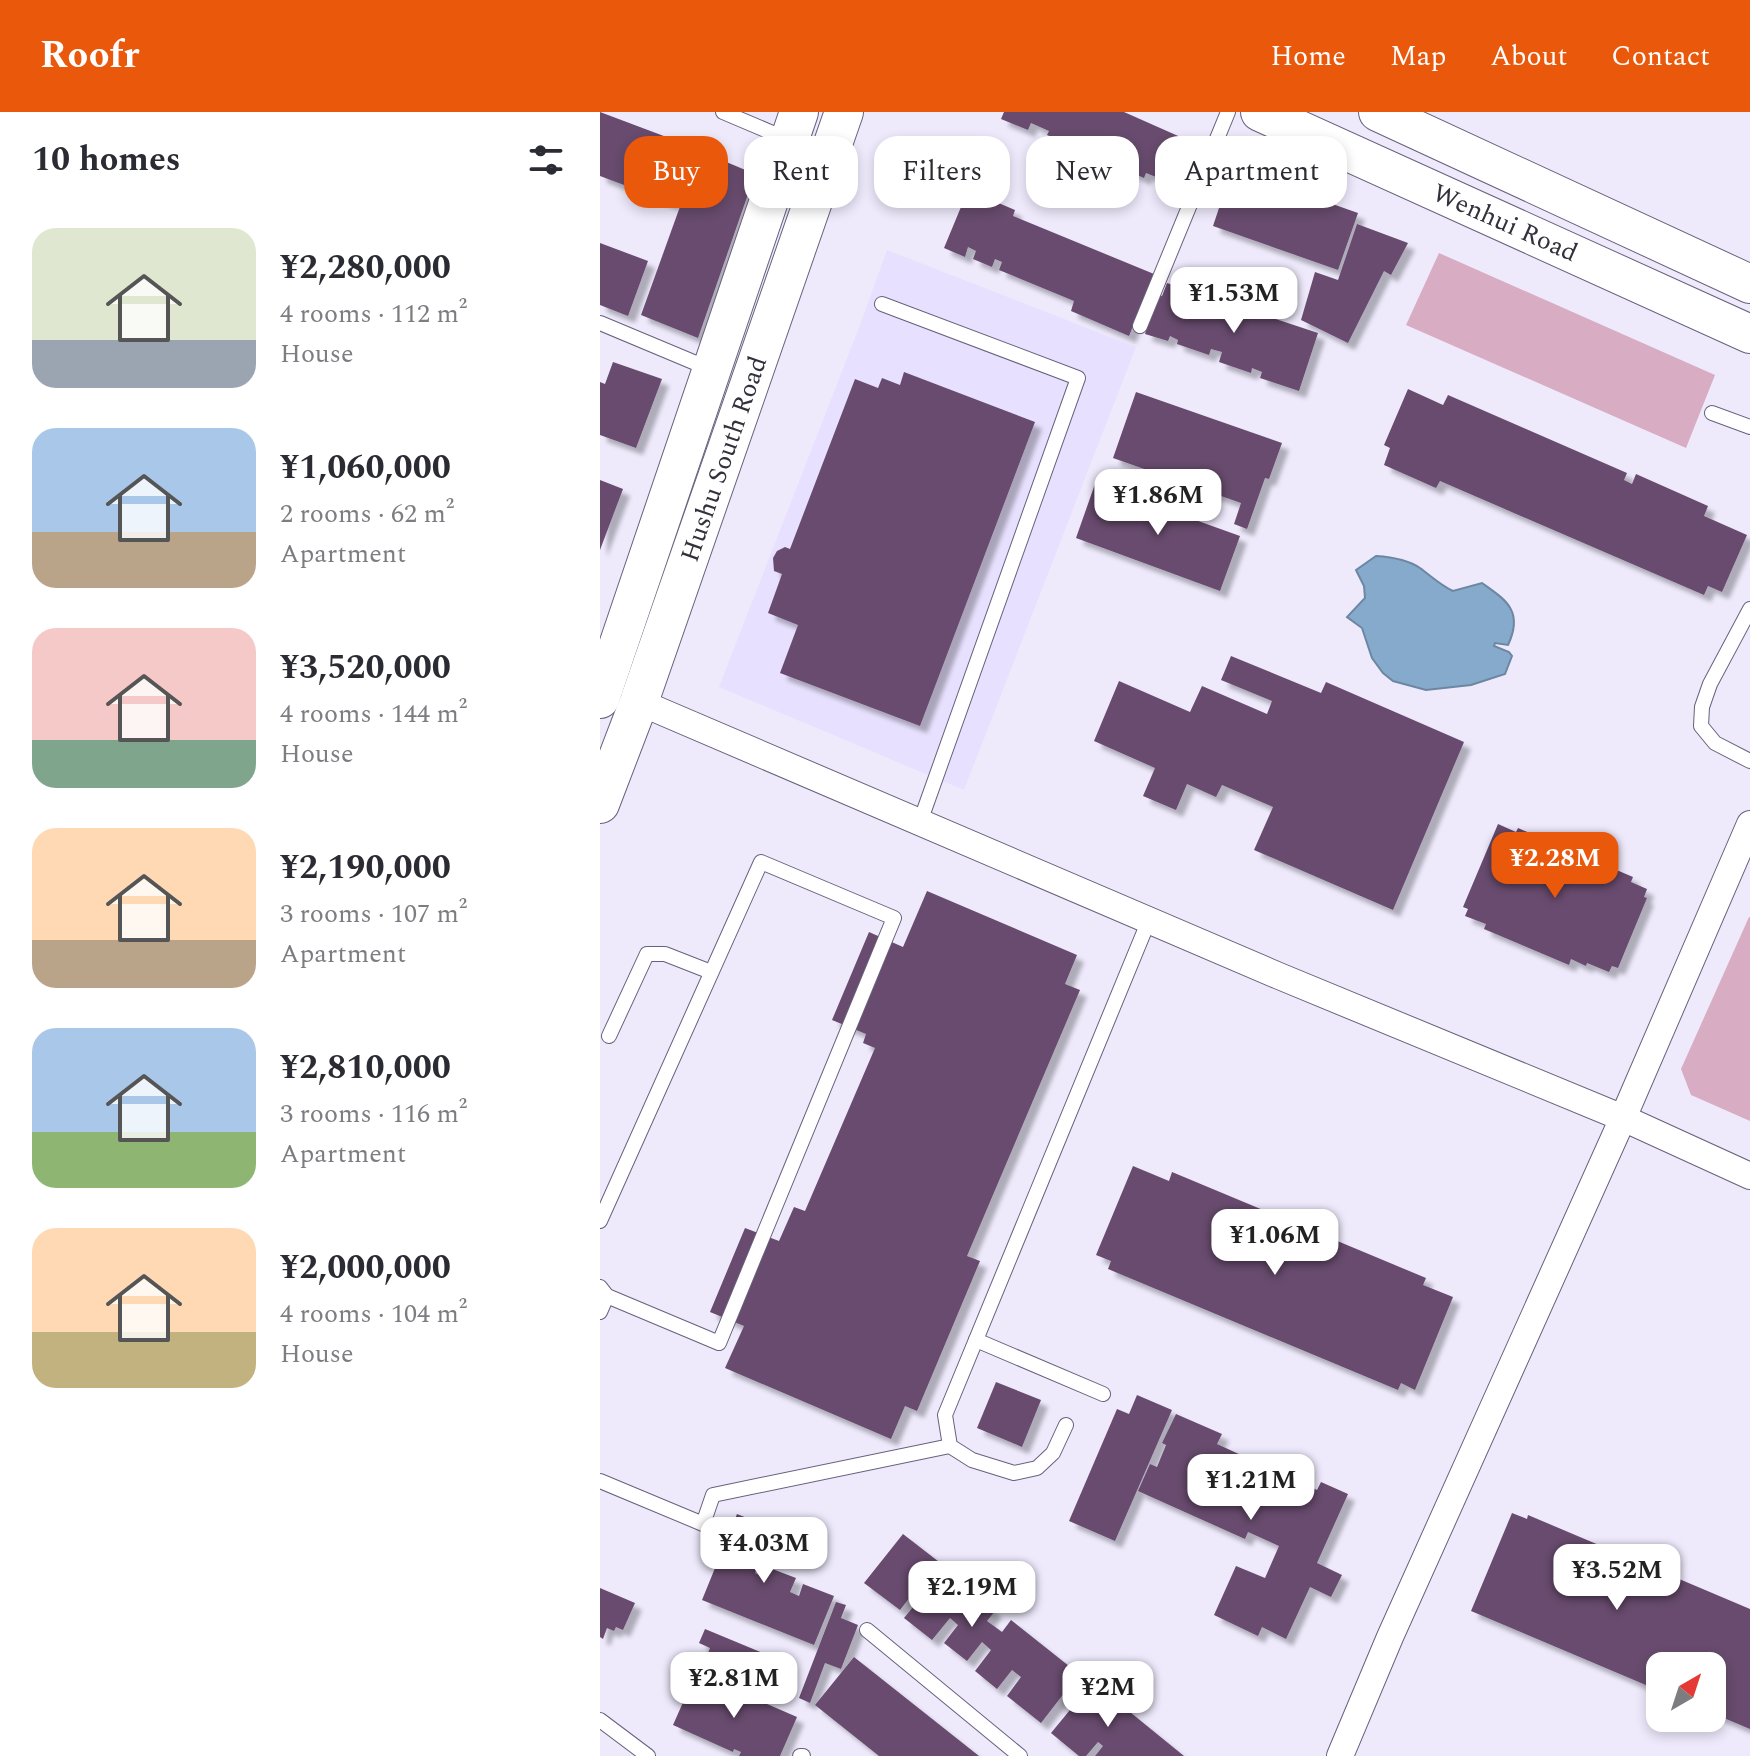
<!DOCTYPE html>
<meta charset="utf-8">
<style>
:root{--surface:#fff;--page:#f7f7f7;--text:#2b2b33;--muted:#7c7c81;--accent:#ea580c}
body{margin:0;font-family:Spectral,serif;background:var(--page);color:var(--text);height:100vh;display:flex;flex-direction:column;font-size:30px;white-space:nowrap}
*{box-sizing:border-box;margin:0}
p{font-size:26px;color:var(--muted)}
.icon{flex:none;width:44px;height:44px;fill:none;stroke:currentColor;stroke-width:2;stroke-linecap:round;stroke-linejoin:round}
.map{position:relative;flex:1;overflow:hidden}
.sheet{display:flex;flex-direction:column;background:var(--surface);width:600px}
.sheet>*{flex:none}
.banner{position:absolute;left:24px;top:24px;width:760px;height:72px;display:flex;gap:16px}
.needle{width:52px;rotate:39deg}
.controls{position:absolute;left:1046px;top:1540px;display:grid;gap:16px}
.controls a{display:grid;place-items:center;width:80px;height:80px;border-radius:16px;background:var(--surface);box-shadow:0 4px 12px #0003;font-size:40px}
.price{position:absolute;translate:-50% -68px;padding:0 18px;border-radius:16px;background:#fff;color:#222;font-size:26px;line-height:52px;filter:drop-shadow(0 2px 4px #0008)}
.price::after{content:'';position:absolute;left:50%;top:48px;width:24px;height:18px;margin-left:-12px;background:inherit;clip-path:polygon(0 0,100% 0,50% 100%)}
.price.selected{background:var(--accent);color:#fff}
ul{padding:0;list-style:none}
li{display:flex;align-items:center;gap:24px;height:200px;padding:0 32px}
li span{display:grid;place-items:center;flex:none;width:224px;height:160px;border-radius:24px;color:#555}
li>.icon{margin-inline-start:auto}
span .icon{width:96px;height:96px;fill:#fffc;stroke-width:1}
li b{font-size:34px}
h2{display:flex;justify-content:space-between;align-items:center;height:96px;padding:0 32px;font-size:34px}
.pill{padding:0 28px;border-radius:24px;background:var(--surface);box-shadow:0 4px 12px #0003;font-size:28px;line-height:72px}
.pill.selected{background:var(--accent);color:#fff}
header{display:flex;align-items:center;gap:48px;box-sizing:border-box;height:112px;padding:0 40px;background:var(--accent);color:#fff}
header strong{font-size:38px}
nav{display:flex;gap:44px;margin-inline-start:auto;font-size:28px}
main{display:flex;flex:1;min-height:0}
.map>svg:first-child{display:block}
</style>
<header>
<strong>Roofr</strong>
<nav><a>Home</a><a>Map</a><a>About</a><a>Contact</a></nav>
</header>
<main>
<section class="sheet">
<h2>10 homes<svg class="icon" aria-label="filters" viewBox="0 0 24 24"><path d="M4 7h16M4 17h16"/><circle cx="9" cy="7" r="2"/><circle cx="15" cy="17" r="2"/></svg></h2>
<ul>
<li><span style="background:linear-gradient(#dfe7d0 70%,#9aa5b1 0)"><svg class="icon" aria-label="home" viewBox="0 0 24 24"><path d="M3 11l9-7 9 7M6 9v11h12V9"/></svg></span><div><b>¥2,280,000</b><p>4 rooms · 112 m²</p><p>House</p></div></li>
<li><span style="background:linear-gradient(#a9c7e8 65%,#b9a48a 0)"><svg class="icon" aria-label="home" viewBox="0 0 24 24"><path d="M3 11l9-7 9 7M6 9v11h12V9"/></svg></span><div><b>¥1,060,000</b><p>2 rooms · 62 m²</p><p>Apartment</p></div></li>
<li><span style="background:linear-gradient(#f6c9c9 70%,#7fa58c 0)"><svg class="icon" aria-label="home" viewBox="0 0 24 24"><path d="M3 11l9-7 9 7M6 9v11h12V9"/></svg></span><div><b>¥3,520,000</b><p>4 rooms · 144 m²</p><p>House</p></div></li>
<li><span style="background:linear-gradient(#ffd9b3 70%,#b9a48a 0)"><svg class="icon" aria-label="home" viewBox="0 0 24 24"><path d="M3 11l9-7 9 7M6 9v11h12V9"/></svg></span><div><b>¥2,190,000</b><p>3 rooms · 107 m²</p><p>Apartment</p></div></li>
<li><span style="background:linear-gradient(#a9c7e8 65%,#8fb573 0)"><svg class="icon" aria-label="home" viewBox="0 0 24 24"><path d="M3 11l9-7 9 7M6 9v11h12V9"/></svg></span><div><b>¥2,810,000</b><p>3 rooms · 116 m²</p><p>Apartment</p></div></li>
<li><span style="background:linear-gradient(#ffd9b3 65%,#c2b280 0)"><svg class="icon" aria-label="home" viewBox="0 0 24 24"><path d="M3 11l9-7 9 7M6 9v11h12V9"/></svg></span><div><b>¥2,000,000</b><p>4 rooms · 104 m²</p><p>House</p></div></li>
</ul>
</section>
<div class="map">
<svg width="1150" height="1644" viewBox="0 0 1150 1644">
<defs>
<filter id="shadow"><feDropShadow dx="7" dy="7" stdDeviation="2" flood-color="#0004"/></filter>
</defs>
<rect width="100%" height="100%" fill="#eeeafc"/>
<polygon fill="#e7e0fe" points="287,138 536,235 364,678 119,575 260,213"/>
<g fill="#d8adc4">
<polygon points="839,141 1115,263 1086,336 806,213"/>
<polygon points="1149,805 1150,805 1150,1009 1091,983 1081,957"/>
</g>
<path fill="#86aacc" stroke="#6d86a1" stroke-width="2" d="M776,444c15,1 31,3 44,12 11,8 20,17 33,23l29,-8c24,17 42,28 26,62l-13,-2 -1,3 15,6 3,4 -7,18 -34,11 -45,5 -33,-9 -10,-8 -11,-15 -10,-30 -15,-11 18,-19 -1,-12 -8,-16z"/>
<g fill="#684c6e" filter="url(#shadow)">
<polygon points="0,0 93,35 72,91 0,64"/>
<polygon points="404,0 524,0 603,35 582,83 564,75 566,69 546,61 544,66 499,46 502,41 494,37 492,43 447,23 449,19 431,11 428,18 401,7"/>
<polygon points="100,39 155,62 98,226 41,203"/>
<polygon points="619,52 758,101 738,158 613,114 621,90 608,85"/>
<polygon points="368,78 415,98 413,104 554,162 529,224 471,199 474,189 399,158 402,150 395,147 392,155 373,147 376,139 368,135 365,145 344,136"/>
<polygon points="757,112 808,131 791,163 784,159 748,231 701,208 715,160 738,168"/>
<polygon points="0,131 48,149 28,204 0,193"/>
<polygon points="567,171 718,221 699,279 660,266 662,260 652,256 651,261 619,250 622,240 611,237 609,243 577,232 578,228 570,224 568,229 545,222 558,182 562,184"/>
<polygon points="13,250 62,267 36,336 0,323 0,270 5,272"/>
<polygon points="304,260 435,310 320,614 180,561 198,513 168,501 182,462 174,459 173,446 177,439 185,435 190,437 255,267 278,276 282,266 300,273"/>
<polygon points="808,277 843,293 848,283 1027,361 1024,368 1032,372 1036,362 1108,394 1104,404 1147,423 1122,480 1108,474 1104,483 840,369 836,376 784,353 790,336 784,333"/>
<polygon points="536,280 682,331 669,367 665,366 647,417 634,412 641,391 513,346"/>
<polygon points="0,368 23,377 0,438"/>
<polygon points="495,372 640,424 620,479 476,426"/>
<polygon points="631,544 721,581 726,570 864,630 793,798 654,738 673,695 622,673 616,685 587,672 576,698 543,684 555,656 494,629 519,569 590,600 602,574 667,602 672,589 621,568"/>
<polygon points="898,712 916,720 918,716 1033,765 1031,770 1047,777 1044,785 1047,786 1018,856 1012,854 1009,860 987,851 986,854 971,847 969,853 884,817 886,812 865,804 868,797 863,795"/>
<polygon points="327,779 477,843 465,872 480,878 367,1144 380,1149 317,1299 305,1294 291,1327 125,1256 144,1214 110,1200 145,1116 179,1129 194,1095 205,1099 275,936 263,931 266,922 232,908 269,820 303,835"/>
<polygon points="533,1054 569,1069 572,1060 826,1166 823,1173 853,1185 815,1278 801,1271 798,1278 508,1157 511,1149 496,1143"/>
<polygon points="396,1270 441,1288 422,1335 377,1316"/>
<polygon points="537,1283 572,1298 515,1429 469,1409 517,1297 529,1302"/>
<polygon points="576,1302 622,1322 617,1332 717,1378 721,1370 748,1382 717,1451 742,1463 731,1485 710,1475 686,1527 662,1515 658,1524 614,1503 636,1454 665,1466 679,1434 648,1420 645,1427 538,1379 550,1352 557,1355 566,1333 562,1331"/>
<polygon points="912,1401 927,1407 928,1403 1150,1497 1150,1617 1112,1601 1112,1554 1060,1554 1060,1579 871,1499"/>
<polygon points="137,1402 180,1419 169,1446 162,1444 155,1461 163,1465 167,1455 196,1466 190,1480 199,1484 203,1472 234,1484 214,1533 102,1488"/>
<polygon points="303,1422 343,1453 336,1463 373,1491 377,1485 395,1499 387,1509 402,1520 411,1508 479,1562 441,1611 407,1584 421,1565 412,1558 397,1577 375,1559 391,1538 382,1530 367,1549 344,1531 358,1513 350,1506 332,1528 304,1506 321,1485 314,1480 300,1498 264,1471"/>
<polygon points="0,1476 35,1491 23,1518 16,1515 14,1519 7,1516 3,1527 0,1525"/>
<polygon points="236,1490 246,1493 241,1506 258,1513 241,1557 225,1551 210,1591 199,1586"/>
<polygon points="105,1517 175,1546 165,1570 146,1562 150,1553 118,1539 145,1552 136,1571 126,1567 127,1563 122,1561 124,1559 104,1551 110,1536 99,1531"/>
<polygon points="254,1545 379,1644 279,1644 215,1593"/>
<polygon points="96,1561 197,1605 180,1644 139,1644 141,1640 134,1637 133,1640 73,1613"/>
<polygon points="493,1570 584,1644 495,1644 503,1634 498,1630 486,1644 479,1644 451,1621"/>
</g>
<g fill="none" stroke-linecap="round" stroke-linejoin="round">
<defs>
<g id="service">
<polyline points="123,0 189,28"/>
<polyline points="282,192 478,266 320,710"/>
<polyline points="0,211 110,257"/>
<polyline points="540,214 628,0"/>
<polyline points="1112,301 1150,315"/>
<polyline points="1150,497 1110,572 1102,595 1101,614 1115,631 1150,649"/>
<polyline points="9,924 47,842 65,842 111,860"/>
<polyline points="0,1109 161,750 294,806 119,1231 7,1184 0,1175"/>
<polyline points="0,1200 7,1184"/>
<polyline points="376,1228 503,1282"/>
<polyline points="466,1313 453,1341 437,1356 414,1361 372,1348 350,1334 345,1303 549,808"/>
<polyline points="0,1369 103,1412 113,1383 350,1334"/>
<polyline points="267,1518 420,1644"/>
<polyline points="0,1608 48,1644"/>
<polyline points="200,1644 203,1644"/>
</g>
<g id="minor">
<polyline points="39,590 679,864 1023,1006 1150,1064"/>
<polyline points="740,1644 790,1525 1023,1006 1150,712"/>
</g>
<g id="secondary">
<polyline points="660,0 1150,222"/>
<polyline points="778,0 1150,172"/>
<polyline points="0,587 199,0"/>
<polyline points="0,692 39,590 244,0"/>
</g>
</defs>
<use href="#service" stroke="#68617c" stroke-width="16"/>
<use href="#minor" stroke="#68617c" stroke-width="28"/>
<use href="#secondary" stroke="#68617c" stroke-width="40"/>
<use href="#service" stroke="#fff" stroke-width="14"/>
<use href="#minor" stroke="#fff" stroke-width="26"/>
<use href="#secondary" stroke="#fff" stroke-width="38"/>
</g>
<g text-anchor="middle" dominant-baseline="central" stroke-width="8" stroke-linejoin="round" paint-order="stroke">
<g font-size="26" fill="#34313d" stroke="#fff">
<text transform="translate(905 111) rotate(24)">Wenhui Road</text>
<text transform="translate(124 347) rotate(-71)">Hushu South Road</text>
</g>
</g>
</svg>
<div class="controls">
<a><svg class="needle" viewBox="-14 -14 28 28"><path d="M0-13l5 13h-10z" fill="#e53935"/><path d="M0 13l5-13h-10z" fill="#7c7c81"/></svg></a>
</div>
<b class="price" style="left:634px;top:223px">¥1.53M</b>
<b class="price" style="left:558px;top:425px">¥1.86M</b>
<b class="price selected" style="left:955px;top:788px">¥2.28M</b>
<b class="price" style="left:675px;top:1165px">¥1.06M</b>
<b class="price" style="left:651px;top:1410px">¥1.21M</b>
<b class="price" style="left:164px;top:1473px">¥4.03M</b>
<b class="price" style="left:1017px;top:1500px">¥3.52M</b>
<b class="price" style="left:372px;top:1517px">¥2.19M</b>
<b class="price" style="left:134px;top:1608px">¥2.81M</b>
<b class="price" style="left:508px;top:1617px">¥2M</b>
<div class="banner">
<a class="pill selected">Buy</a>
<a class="pill">Rent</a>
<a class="pill">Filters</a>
<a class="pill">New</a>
<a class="pill">Apartment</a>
</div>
</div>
</main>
